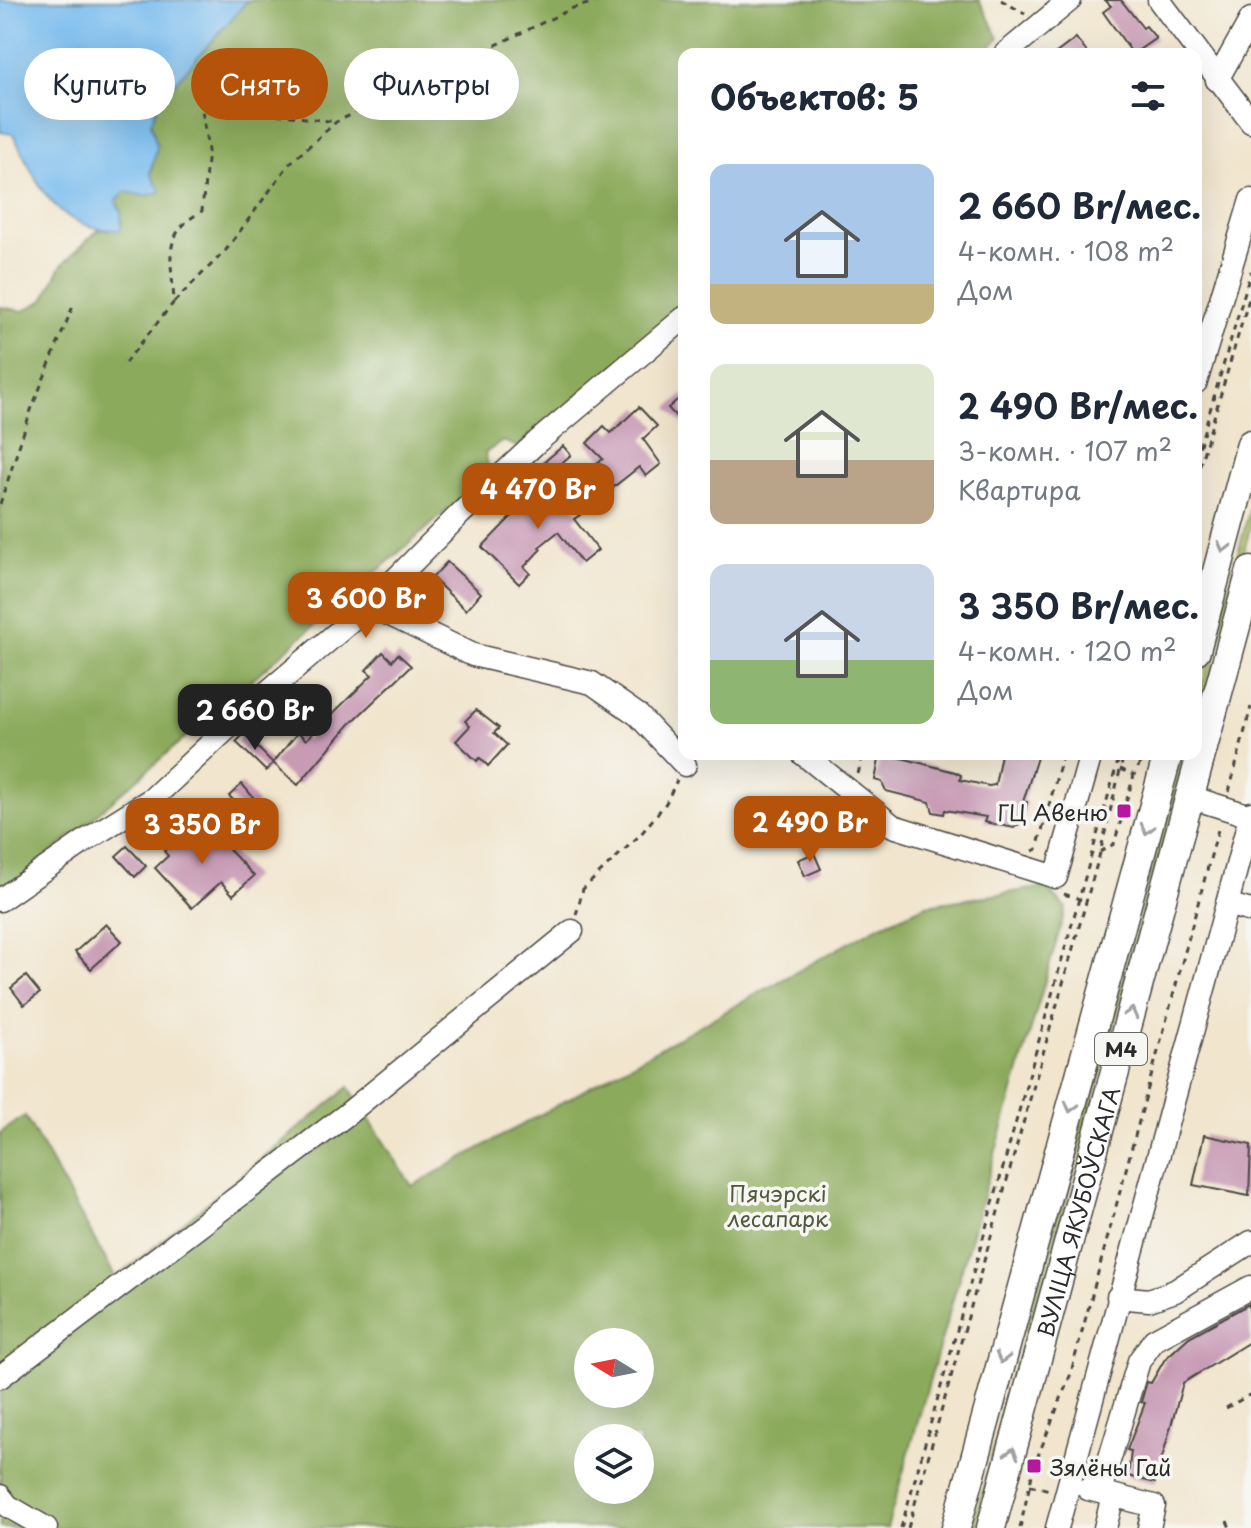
<!DOCTYPE html>
<html lang="ru">
<meta charset="utf-8">
<style>
:root{--surface:#fff;--page:#f6f6f7;--text:#1f2937;--muted:#747a83;--accent:#b45309}
body{margin:0;font-family:"Playpen Sans",sans-serif;background:var(--page);color:var(--text);height:100vh;display:flex;flex-direction:column;font-size:30px;white-space:nowrap}
*{box-sizing:border-box;margin:0}
p{font-size:26px;color:var(--muted)}
.icon{flex:none;width:44px;height:44px;fill:none;stroke:currentColor;stroke-width:2;stroke-linecap:round;stroke-linejoin:round}
.map{position:relative;flex:1;overflow:hidden}
.side{position:absolute;left:678px;top:48px;width:524px;height:712px;display:flex;flex-direction:column;background:var(--surface);border-radius:16px;box-shadow:0 8px 32px #0002}
.side>*{flex:none}
.banner{position:absolute;left:24px;top:48px;width:534px;height:72px;display:flex;gap:16px}
.needle{width:52px;rotate:280deg}
.tools{position:absolute;left:574px;top:1328px;display:grid;gap:16px}
.tools a{display:grid;place-items:center;width:80px;height:80px;border-radius:50%;background:var(--surface);box-shadow:0 8px 32px #0002;font-size:40px}
.price{position:absolute;translate:-50% -68px;padding:0 18px;border-radius:16px;background:var(--accent);color:#fff;font-size:26px;line-height:52px;filter:drop-shadow(0 2px 4px #0008)}
.price::after{content:'';position:absolute;left:50%;top:48px;width:24px;height:18px;margin-left:-12px;background:inherit;clip-path:polygon(0 0,100% 0,50% 100%)}
.price.selected{background:#222;color:#fff}
ul{padding:0;list-style:none}
li{display:flex;align-items:center;gap:24px;height:200px;padding:0 32px}
li span{display:grid;place-items:center;flex:none;width:224px;height:160px;border-radius:16px;color:#555}
li>.icon{margin-inline-start:auto}
span .icon{width:96px;height:96px;fill:#fffc;stroke-width:1}
li b{font-size:34px}
h2{display:flex;justify-content:space-between;align-items:center;height:96px;padding:0 32px;font-size:34px}
.pill{padding:0 28px;border-radius:36px;background:var(--surface);box-shadow:0 8px 32px #0002;font-size:28px;line-height:72px}
.pill.selected{background:var(--accent);color:#fff}
.map>svg:first-child{display:block}
</style>
<div class="map">
<svg width="1251" height="1528" viewBox="0 0 1251 1528">
<rect width="100%" height="100%" fill="#f6f6f2"/>
<filter id="ink" filterUnits="userSpaceOnUse"><feTurbulence type="fractalNoise" baseFrequency=".0125" numOctaves="2"/><feDisplacementMap in="SourceGraphic" scale="16" xChannelSelector="R" yChannelSelector="G"/><feConvolveMatrix kernelMatrix="1 2 1 2 8 2 1 2 1" color-interpolation-filters="sRGB"/></filter>
<filter id="wash" filterUnits="userSpaceOnUse"><feTurbulence type="fractalNoise" baseFrequency=".006" numOctaves="4" result="noise"/><feDisplacementMap in="SourceGraphic" scale="32" xChannelSelector="R" yChannelSelector="G"/><feGaussianBlur stdDeviation="1.8" result="paint"/><feColorMatrix in="noise" values="0 0 0 0 0 0 0 0 0 0 0 0 0 0 0 0 0 1.4 0 .05"/><feComposite in="paint" operator="in"/></filter>
<g filter="url(#wash)">
<rect width="100%" height="100%" fill="#f1e5cd"/>
<g fill="#b0c468" stroke="#6e784a" stroke-width="2">
<polygon points="1251,505 1251,524 1200,713 1196,709"/>
<polygon points="1183,754 1188,754 977,1528 972,1528"/>
</g>
<g fill="#8caa5c" stroke="#5c6a44" stroke-width="2" fill-rule="evenodd">
<polygon points="248,0 979,0 999,38 983,54 684,54 684,308 518,447 503,441 485,453 489,469 464,496 0,898 0,307 23,311 44,300 61,266 98,230 120,230 121,212 116,200 125,191 145,196 157,147 151,123 159,101"/>
<path d="M1046,887l20,21 -179,620h-887v-395l25,-17 91,162 233,-191 63,99 465,-259 50,-22zM588,1342h52v52h-52zM588,1438h52v52h-52z"/>
</g>
<path fill="#78bcee" stroke="#52748c" stroke-width="2" d="M0,0h248l-89,101 -8,22 6,24 -7,26 11,19 -16,4 -20,-4 -9,9 5,11v18c-68,1 -81,-44 -108,-96l-13,-2z"/>
<g id="blocks">
<g fill="#c89bb5">
<polygon points="1105,0 1121,0 1143,28 1146,26 1156,38 1133,54 1103,12 1111,6"/>
<polygon points="1076,38 1088,54 1055,54"/>
<polygon points="684,394 684,425 668,408"/>
<polygon points="639,407 657,426 643,439 661,464 646,476 639,467 606,493 588,470 603,459 587,443 604,426 611,433"/>
<polygon points="563,446 571,455 546,476 538,467"/>
<polygon points="550,476 580,515 574,519 598,550 582,563 558,532 539,547 541,549 524,567 530,573 519,584 482,547 510,518 536,501 529,492"/>
<polygon points="447,562 481,593 466,610 432,578"/>
<polygon points="383,652 392,661 398,654 411,666 349,725 298,785 273,763 298,732 306,740 372,675 366,670"/>
<polygon points="476,710 499,728 494,733 507,745 488,766 480,758 477,761 456,741 470,726 465,721"/>
<polygon points="244,734 273,763 266,771 236,742"/>
<polygon points="1001,754 1038,754 1023,802 1027,802 1023,821 1014,828 984,822 986,817 945,810 944,814 933,812 930,802 886,791 882,782 875,780 880,755 890,755 955,772 961,775 960,780 989,786 995,785"/>
<polygon points="242,784 258,803 248,814 229,796"/>
<polygon points="204,823 254,876 233,895 221,882 192,908 155,868 168,856 164,851 186,830 191,835"/>
<polygon points="127,846 146,866 135,877 116,856"/>
<polygon points="814,853 821,869 805,876 798,860"/>
<polygon points="106,924 122,941 91,969 75,952"/>
<polygon points="26,976 40,993 24,1005 11,988"/>
<polygon points="1204,1135 1251,1145 1249,1196 1193,1185"/>
<polygon points="1249,1304 1251,1341 1183,1383 1155,1483 1128,1476 1131,1451 1127,1450 1145,1403 1141,1402 1147,1382 1151,1383 1165,1359 1189,1337"/>
</g>
</g>
</g>
<g filter="url(#ink)">
<use href="#blocks" fill-opacity="0" stroke="#494743" stroke-width="2"/>
<g fill="none" stroke-linecap="round" stroke-linejoin="round">
<defs>
<g id="minor">
<polyline points="1159,0 1251,122"/>
<polyline points="1005,54 1070,0"/>
<polyline points="1217,80 1251,19"/>
<polyline points="1196,382 1251,200"/>
<polyline points="370,605 473,655 592,683 638,715 685,765"/>
<polyline points="803,754 893,826 1056,877 1091,754"/>
<polyline points="1190,797 1250,816"/>
<polyline points="0,900 88,839 153,798 250,707 370,605 460,514 537,442 684,318"/>
<polyline points="1227,904 1251,813"/>
<polyline points="1118,1297 1149,1300 1175,1291 1251,1242"/>
<polyline points="0,1377 346,1115 572,931"/>
<polyline points="1088,1489 1154,1506 1149,1528"/>
<polyline points="1100,1491 1139,1361 1154,1340 1251,1287"/>
<polyline points="0,1496 8,1506 46,1528"/>
<polyline points="1057,1528 1227,904 1251,911"/>
<polyline points="1105,1528 1113,1496"/>
</g>
<g id="major">
<polyline points="1196,650 1251,444"/>
<polyline points="956,1528 1168,754"/>
<path id="s1" d="M991,1528l260,-957"/>
</g>
</defs>
<use href="#minor" stroke="#494743" stroke-width="25"/>
<use href="#major" stroke="#494743" stroke-width="31"/>
<g stroke="#494743" stroke-width="3" stroke-dasharray="6 6" stroke-linecap="butt">
<polyline points="1001,0 1025,14"/>
<polyline points="174,302 226,250 290,163 336,122 573,8 603,0"/>
<path d="M125,363l49,-61c-2,-43 -14,-67 28,-91l6,-60 -6,-42 58,3 76,10"/>
<polyline points="1196,458 1251,271"/>
<polyline points="1196,478 1251,292"/>
<polyline points="0,504 31,410 73,306"/>
<polyline points="1120,769 1134,775"/>
<polyline points="858,774 863,754"/>
<polyline points="1229,792 1251,707"/>
<polyline points="1033,851 1037,849 1063,754"/>
<polyline points="1100,852 1114,844 1134,775 1145,754"/>
<polyline points="1064,894 1086,901"/>
<polyline points="576,915 583,889 641,834 666,803 677,780"/>
<polyline points="1226,1408 1251,1394"/>
<polyline points="1030,1485 1050,1490"/>
<polyline points="1227,1521 1230,1528"/>
<polyline points="901,1528 1120,754"/>
<polyline points="908,1528 1100,853 1124,754"/>
<polyline points="1020,1528 1034,1466 1070,1376 1219,826"/>
</g>
<use href="#minor" stroke="#fff" stroke-width="22"/>
<use href="#major" stroke="#fff" stroke-width="28"/>
</g>
<defs><path id="oneway-chevron" d="M-2-3.5L2.5 0L-2 3.5" fill="none" stroke-width="1.6" stroke-linecap="round" stroke-linejoin="round" transform="scale(2)"/></defs>
<g stroke="#a0a0a0">
<use href="#oneway-chevron" transform="translate(1224 547) rotate(105)"/>
<use href="#oneway-chevron" transform="translate(1147 829) rotate(105)"/>
<use href="#oneway-chevron" transform="translate(1131 1013) rotate(-75)"/>
<use href="#oneway-chevron" transform="translate(1071 1107) rotate(105)"/>
<use href="#oneway-chevron" transform="translate(1002 1358) rotate(105)"/>
<use href="#oneway-chevron" transform="translate(1012 1453) rotate(-75)"/>
</g>
</g>
<g fill="#b5179e" stroke="#f6f6f2" stroke-width="3">
<rect x="1116" y="803" width="16" height="16" rx="4"/>
<rect x="1026" y="1458" width="16" height="16" rx="4"/>
</g>
<g text-anchor="middle" dominant-baseline="central" stroke-width="7" stroke-linejoin="round" paint-order="stroke">
<rect fill="#f6f6f2" stroke="#686867" stroke-width="2" x="1095" y="1033" width="52" height="32" rx="6"/>
<g font-size="20" font-weight="bold" fill="#2b2b2b">
<text x="1121" y="1049">М4</text>
</g>
<g font-size="22" fill="#2b2b2b" stroke="#f6f6f2" text-anchor="end">
<text x="1108" y="811">ГЦ Авеню</text>
<text x="1050" y="1466" text-anchor="start">Зялёны Гай</text>
</g>
<g font-size="22" fill="#53593d" stroke="#f6f6f2">
<text x="778" y="1192">Пячэрскі<tspan x="778" dy="25">лесапарк</tspan></text>
</g>
<g font-size="22" fill="#2b2b2b" stroke="#f6f6f2">
<text stroke="none"><textPath href="#s1" startOffset="328">ВУЛІЦА ЯКУБОЎСКАГА</textPath></text>
</g>
</g>
</svg>
<div class="tools">
<a><svg class="needle" viewBox="-14 -14 28 28"><path d="M0-13l5 13h-10z" fill="#e53935"/><path d="M0 13l5-13h-10z" fill="#747a83"/></svg></a>
<a><svg class="icon" aria-label="layers" viewBox="0 0 24 24"><path d="M12 4l9 5-9 5-9-5zM3 14l9 5 9-5"/></svg></a>
</div>
<b class="price" style="left:538px;top:531px">4 470 Br</b>
<b class="price" style="left:366px;top:640px">3 600 Br</b>
<b class="price selected" style="left:255px;top:752px">2 660 Br</b>
<b class="price" style="left:810px;top:864px">2 490 Br</b>
<b class="price" style="left:202px;top:866px">3 350 Br</b>
<div class="banner">
<a class="pill">Купить</a>
<a class="pill selected">Снять</a>
<a class="pill">Фильтры</a>
</div>
<section class="side">
<h2>Объектов: 5<svg class="icon" aria-label="filters" viewBox="0 0 24 24"><path d="M4 7h16M4 17h16"/><circle cx="9" cy="7" r="2"/><circle cx="15" cy="17" r="2"/></svg></h2>
<ul>
<li><span style="background:linear-gradient(#a9c7e8 75%,#c2b280 0)"><svg class="icon" aria-label="home" viewBox="0 0 24 24"><path d="M3 11l9-7 9 7M6 9v11h12V9"/></svg></span><div><b>2 660 Br/мес.</b><p>4-комн. · 108 m²</p><p>Дом</p></div></li>
<li><span style="background:linear-gradient(#dfe7d0 60%,#b9a48a 0)"><svg class="icon" aria-label="home" viewBox="0 0 24 24"><path d="M3 11l9-7 9 7M6 9v11h12V9"/></svg></span><div><b>2 490 Br/мес.</b><p>3-комн. · 107 m²</p><p>Квартира</p></div></li>
<li><span style="background:linear-gradient(#c9d6e8 60%,#8fb573 0)"><svg class="icon" aria-label="home" viewBox="0 0 24 24"><path d="M3 11l9-7 9 7M6 9v11h12V9"/></svg></span><div><b>3 350 Br/мес.</b><p>4-комн. · 120 m²</p><p>Дом</p></div></li>
</ul>
</section>
</div>
